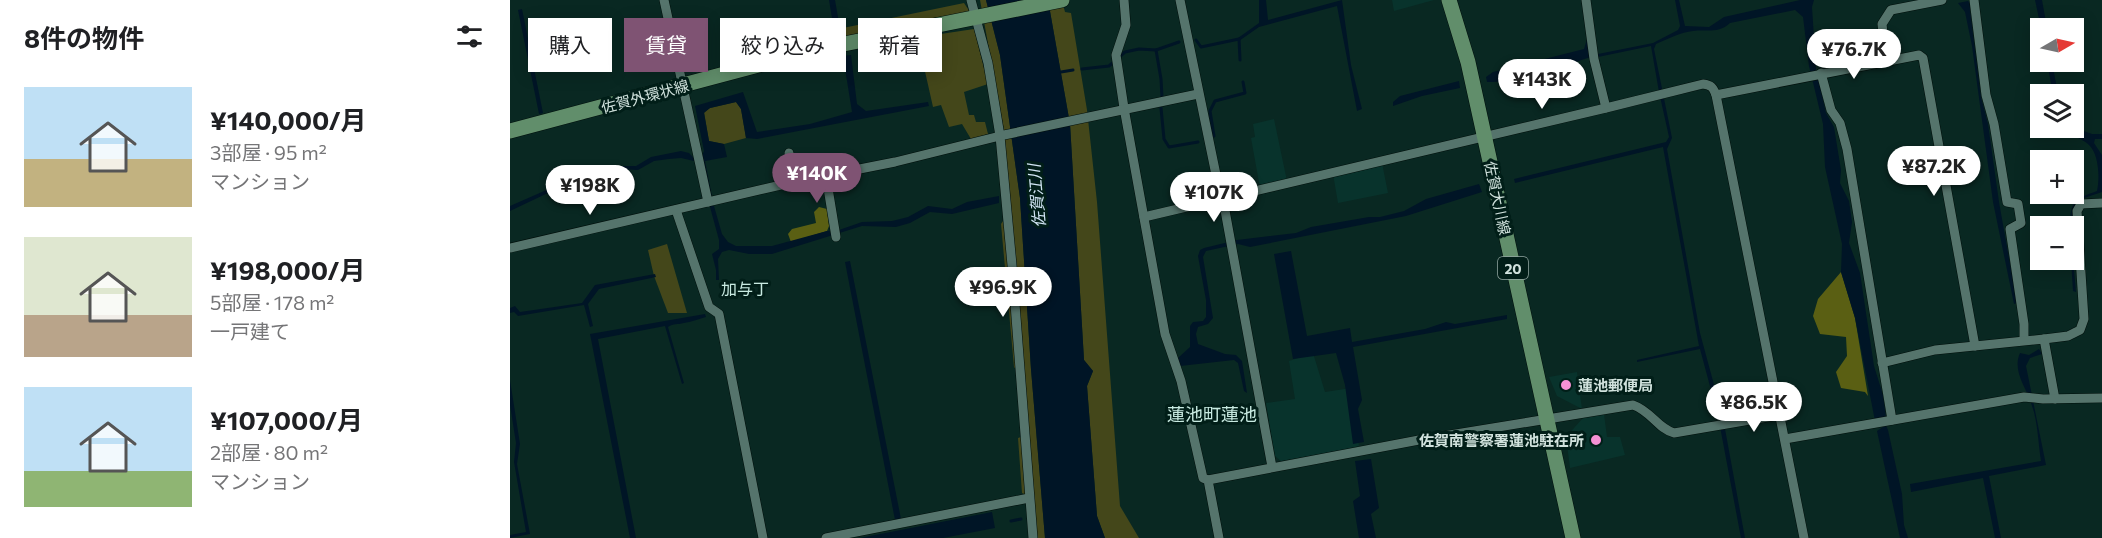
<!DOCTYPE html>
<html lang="ja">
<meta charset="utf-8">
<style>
:root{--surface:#fff;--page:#f6f6f6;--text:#202124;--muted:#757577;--accent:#7f5373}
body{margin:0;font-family:Commissioner,"Noto Sans JP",sans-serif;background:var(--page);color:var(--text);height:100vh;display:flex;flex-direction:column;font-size:22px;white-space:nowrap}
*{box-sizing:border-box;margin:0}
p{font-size:20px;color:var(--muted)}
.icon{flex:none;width:33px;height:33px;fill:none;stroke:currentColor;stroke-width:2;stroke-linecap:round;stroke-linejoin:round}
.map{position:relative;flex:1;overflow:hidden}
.sheet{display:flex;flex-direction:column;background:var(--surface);width:510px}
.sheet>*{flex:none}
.banner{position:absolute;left:18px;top:18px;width:570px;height:54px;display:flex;gap:12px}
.needle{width:39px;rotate:81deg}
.controls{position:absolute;left:1520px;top:18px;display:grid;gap:12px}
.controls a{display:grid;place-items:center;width:54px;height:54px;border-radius:0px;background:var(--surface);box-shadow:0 3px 15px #0003;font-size:30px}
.price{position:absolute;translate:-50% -51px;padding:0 14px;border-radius:21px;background:#fff;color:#222;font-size:20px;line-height:39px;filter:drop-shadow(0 2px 3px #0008)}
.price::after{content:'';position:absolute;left:50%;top:36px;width:18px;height:14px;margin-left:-9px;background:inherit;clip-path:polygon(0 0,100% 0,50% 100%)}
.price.active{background:var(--accent);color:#fff}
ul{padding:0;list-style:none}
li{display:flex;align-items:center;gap:18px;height:150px;padding:0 24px}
li span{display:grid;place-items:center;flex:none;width:168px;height:120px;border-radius:0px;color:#555}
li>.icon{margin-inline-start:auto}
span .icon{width:72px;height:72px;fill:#fffc;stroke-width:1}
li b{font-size:26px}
h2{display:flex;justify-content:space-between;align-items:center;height:72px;padding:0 24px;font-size:26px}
.pill{padding:0 21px;border-radius:0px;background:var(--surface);box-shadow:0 3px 15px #0003;font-size:21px;line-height:54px}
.pill.active{background:var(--accent);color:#fff}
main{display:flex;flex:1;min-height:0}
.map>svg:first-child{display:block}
</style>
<main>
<section class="sheet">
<h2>8件の物件<svg class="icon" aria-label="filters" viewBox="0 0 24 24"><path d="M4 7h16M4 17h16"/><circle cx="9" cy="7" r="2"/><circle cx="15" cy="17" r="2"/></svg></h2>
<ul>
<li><span style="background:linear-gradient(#bfe0f5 60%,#c2b280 0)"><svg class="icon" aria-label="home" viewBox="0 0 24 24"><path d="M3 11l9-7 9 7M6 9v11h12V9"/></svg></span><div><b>¥140,000/月</b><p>3部屋 · 95 m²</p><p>マンション</p></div></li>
<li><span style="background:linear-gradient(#dfe7d0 65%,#b9a48a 0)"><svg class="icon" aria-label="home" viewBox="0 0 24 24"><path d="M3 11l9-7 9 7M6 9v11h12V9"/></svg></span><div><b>¥198,000/月</b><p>5部屋 · 178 m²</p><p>一戸建て</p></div></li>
<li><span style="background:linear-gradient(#bfe0f5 70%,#8fb573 0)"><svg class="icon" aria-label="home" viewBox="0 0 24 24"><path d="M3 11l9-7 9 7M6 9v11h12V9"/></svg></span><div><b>¥107,000/月</b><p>2部屋 · 80 m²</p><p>マンション</p></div></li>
</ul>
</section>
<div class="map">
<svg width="1592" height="538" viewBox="0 0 1592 538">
<rect width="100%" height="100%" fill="#092822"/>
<g fill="#08332c">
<polygon points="882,0 924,0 884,11"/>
<polygon points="764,119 777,181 750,188 741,138 745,137 743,124"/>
<polygon points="872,163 878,193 828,203 823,174"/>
<polygon points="803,353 815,392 841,388 849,447 771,461 765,456 756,403 785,399 779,361"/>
<polygon points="1067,372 1072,409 1047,396 1039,377"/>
<polygon points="1094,414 1097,437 1110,437 1115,455 1060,468 1056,437 1073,418"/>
</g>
<g fill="#44471a">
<polygon points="470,0 476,0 490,55 510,198 521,369 535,538 527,538 523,498 512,493 508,438 517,435 514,380 504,367 491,224 501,209 494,130"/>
<polygon points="538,0 552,0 555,12 561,13 577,110 587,202 610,506 629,538 595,538 587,516 577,386 583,371 574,360 560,124"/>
<polygon points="454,3 460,12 393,23 333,37 333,28"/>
<polygon points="464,29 478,84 454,92 459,115 464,115 466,122 475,122 478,134 461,139 452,124 439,127 431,105 423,107 414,67 432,62 424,35"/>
<polygon points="226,102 231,109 236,138 214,144 199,141 194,112 200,108"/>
<polygon points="157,244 177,313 158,313 144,276 138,250"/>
</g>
<g fill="#5a5f13">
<polygon points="309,207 317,209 319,226 317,231 281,242 278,234 282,229 306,223 304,212"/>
<polygon points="1331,272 1345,318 1358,396 1355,392 1331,388 1326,372 1337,356 1336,337 1310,334 1303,316 1308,299"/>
</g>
<g fill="#001526">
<polygon points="319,0 325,0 330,29 329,36 324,30"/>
<polygon points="476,0 538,0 560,124 574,360 583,371 577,386 587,516 595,538 535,538 521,369 510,198 490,55"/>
<polygon points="749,0 756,0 758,20 832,0 841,65 852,109 847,111 827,6 749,27 729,41 728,38 749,23"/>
<path d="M1165,0h4l6,26 24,1 15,-10 76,-17h14l-2,7 4,62 10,44 8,14 7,43 -1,13 9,18 3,21 -3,21 11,30 14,93 9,29 3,23 -3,1 5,11 14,64 2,31 4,13h-8l-23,-107 6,-4 -3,-7 -5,1 -20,-103 -14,-46 1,-28 -17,-77 -2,-43 -14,-58 -6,-49 -8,-7 -65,13c-11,11 -23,6 -37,8 -12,1 -25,8 -37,13l-2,5 18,89 -5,11 33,184 23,85 22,120h-4l-23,-122 -18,-67 -63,13v-2l62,-14 -36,-199 -148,36 -1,-4 152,-37 3,-5 -10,-45 -8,-46 -53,11c-12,-1 -27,7 -38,13 -11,5 -61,13 -73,12l-1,-5 7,-5 91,-23 3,-10 2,11 9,4 55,-11 25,-13 2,-4z"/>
<polygon points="1525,0 1532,0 1537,28 1531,28"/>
<polygon points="1458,1 1461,4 1460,10 1471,97 1478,124 1489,202 1507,303 1504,304 1483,202 1462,46 1455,12 1448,3"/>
<polygon points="12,9 33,113 29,114 8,10"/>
<polygon points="341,55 347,104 356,111 418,102 419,106 247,139 236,138 231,109 226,102 200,108 194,113 199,141 214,144 217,157 195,161 204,206 212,234 218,242 226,246 262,246 317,231 329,230 352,222 382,221 398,217 418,206 442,209 457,202 489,196 489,203 442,214 420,212 400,223 386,227 352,226 262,254 239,254 219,250 212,252 208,259 209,280 206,280 206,270 202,254 209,249 209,240 200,207 192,156 194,151 185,106 233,92 247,132 300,124 342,112 333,56"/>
<polygon points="1537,62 1542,62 1548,94 1543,94"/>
<polygon points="949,81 950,88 912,96 883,106 883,102 890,96"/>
<path d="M1563,127l19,7h10v5h-7l-1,4 8,12v37l-21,7 -6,6 -1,65 2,22 -3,-1 -2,-31h2v-34h-3c0,-25 5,-27 27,-35 3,-13 2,-38 -9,-47 -8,-7 -22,-10 -30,-16z"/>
<polygon points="171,151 179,153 184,158 184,161 171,158 159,159 144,161 128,170 111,169 80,173 0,211 0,206 57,181 76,170 94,166 126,166 141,157"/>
<polygon points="969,184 972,192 896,216 740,247 728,244 696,251 693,257 703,318 698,324 688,327 686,334 688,344 715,354 726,355 732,361 737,393 734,391 728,363 724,360 670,366 668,358 680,347 680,326 683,322 693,321 696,317 696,300 688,256 690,250 694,248 727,240 786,233 801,227 859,217 870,217 894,211 916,199"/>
<polygon points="781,251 797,336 840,328 842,342 915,329 936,322 945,324 997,315 997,319 843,347 852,400 848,409 854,442 843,444 835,385 826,353 783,359 764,254"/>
<polygon points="340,261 391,519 385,520 335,262"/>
<polygon points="145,274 146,277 89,289 78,304 83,326 80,327 74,305 8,316 4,312 0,313 0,308 5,306 10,312 72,303 85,285"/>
<path d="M195,314l1,3c-8,2 -15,5 -22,6 -7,2 -10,0 -16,4l16,56 -2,1 -17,-58 -67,13 38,199h-6l-40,-204z"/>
<path d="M1529,349l3,5 -12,4 -4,8 20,99 -57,11 12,62h-6l-12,-60 -72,14 -1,-8 131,-23c-3,-19 -3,-40 -10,-58 -5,-16 -19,-32 -11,-50l9,2z"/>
<polygon points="0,380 10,444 7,464 20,534 0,538 0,535 16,532 4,462 6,443 0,405"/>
<polygon points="861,459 869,508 861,514 866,538 849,538 843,501 850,496 845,461"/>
<polygon points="482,512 485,528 433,538 350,538"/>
</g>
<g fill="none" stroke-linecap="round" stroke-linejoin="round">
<g stroke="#001526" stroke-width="3">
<polyline points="686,40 691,47 729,39 730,60"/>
<polyline points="646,50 651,79 652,97"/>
<polyline points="572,69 599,66 615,52 629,49 646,50 669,42"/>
<polyline points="551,72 563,70"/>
<polyline points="651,108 654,139 659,147 688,142"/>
<polyline points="704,136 700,111 705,101 735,93 733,82"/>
<polyline points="501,521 511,519"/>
</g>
<defs>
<g id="minor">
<polyline points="154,0 198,202"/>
<polyline points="461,0 478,63 490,136 502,265 523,538"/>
<polyline points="614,0 616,25 606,55 614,108 655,334 671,381 693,478 698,480 709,538"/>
<polyline points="670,0 711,199 714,205 762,467"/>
<polyline points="1076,0 1084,59 1096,108"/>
<polyline points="1464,0 1476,95 1484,124 1497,202 1508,204 1511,223 1500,229 1514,324 1514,340"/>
<polyline points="1376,61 1372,24 1381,10 1432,0"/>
<polyline points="1311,73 1321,110 1330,123 1337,149 1382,420"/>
<polyline points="1206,95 1404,56 1409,55 1413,58 1465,346"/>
<polyline points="279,153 284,182"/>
<polyline points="316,176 326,237"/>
<polyline points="166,210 199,307 209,314 253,538"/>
<path d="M634,217l462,-109 97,-24c8,1 10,3 13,11l88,443"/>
<polyline points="0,248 284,182 385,162 494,135 688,94"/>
<polyline points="1534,339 1558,336 1570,330 1574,319 1567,211 1571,204 1592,203"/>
<polyline points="1372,363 1425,350 1534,339 1545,399"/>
<polyline points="1275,439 1514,397 1533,399 1592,398"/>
<path d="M698,480l211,-40 214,-35c18,6 24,23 41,28l105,-18"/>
<polyline points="316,538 519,498"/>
</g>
<g id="primary">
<polyline points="939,0 958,62 1063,538"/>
<polyline points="0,131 309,49 552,0"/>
</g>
</defs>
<use href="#minor" stroke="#000f0b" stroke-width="10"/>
<use href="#primary" stroke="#000f0b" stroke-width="16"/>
<use href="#minor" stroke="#55746c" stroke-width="9"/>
<use href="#primary" stroke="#618e6b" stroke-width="15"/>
</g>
<g fill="#f491d4" stroke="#011e18" stroke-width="2">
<circle cx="1056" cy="385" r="6"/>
<circle cx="1086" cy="440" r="6"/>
</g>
<g text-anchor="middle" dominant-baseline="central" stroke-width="6" stroke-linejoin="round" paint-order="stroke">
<rect fill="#011e18" stroke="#93a7a2" stroke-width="1.5" x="988" y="257" width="30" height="22" rx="4.5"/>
<g font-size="14" font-weight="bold" fill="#d1e2dd">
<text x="1003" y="268">20</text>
</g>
<g font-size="15" fill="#d1e2dd" stroke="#011e18">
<text transform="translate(135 96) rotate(-15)">佐賀外環状線</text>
<text transform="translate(988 198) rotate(78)">佐賀大川線</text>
</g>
<g font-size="15" font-weight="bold" fill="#d1e2dd" stroke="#011e18" text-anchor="start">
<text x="1068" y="385">蓮池郵便局</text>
<text x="1074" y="440" text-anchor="end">佐賀南警察署蓮池駐在所</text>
</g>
<g font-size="16" font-style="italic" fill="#d2e5f4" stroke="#011e18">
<text transform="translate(526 196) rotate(-95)">佐賀江川</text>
</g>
<g font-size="16" fill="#c8eae1" stroke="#011e18">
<text x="235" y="288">加与丁</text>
</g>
<g font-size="18" fill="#c8eae1" stroke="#011e18">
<text x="702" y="414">蓮池町蓮池</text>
</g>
</g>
</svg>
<div class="controls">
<a><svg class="needle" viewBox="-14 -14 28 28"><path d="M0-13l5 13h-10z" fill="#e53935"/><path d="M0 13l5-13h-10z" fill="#757577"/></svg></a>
<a><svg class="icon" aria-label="layers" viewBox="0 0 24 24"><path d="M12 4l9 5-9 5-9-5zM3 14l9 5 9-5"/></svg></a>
<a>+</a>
<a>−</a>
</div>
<b class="price" style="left:1344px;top:80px">¥76.7K</b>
<b class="price" style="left:1032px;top:110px">¥143K</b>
<b class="price" style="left:1424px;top:197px">¥87.2K</b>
<b class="price active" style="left:307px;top:204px">¥140K</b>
<b class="price" style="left:80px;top:216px">¥198K</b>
<b class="price" style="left:704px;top:223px">¥107K</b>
<b class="price" style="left:493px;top:318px">¥96.9K</b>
<b class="price" style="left:1244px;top:433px">¥86.5K</b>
<div class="banner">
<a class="pill">購入</a>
<a class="pill active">賃貸</a>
<a class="pill">絞り込み</a>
<a class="pill">新着</a>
</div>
</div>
</main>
